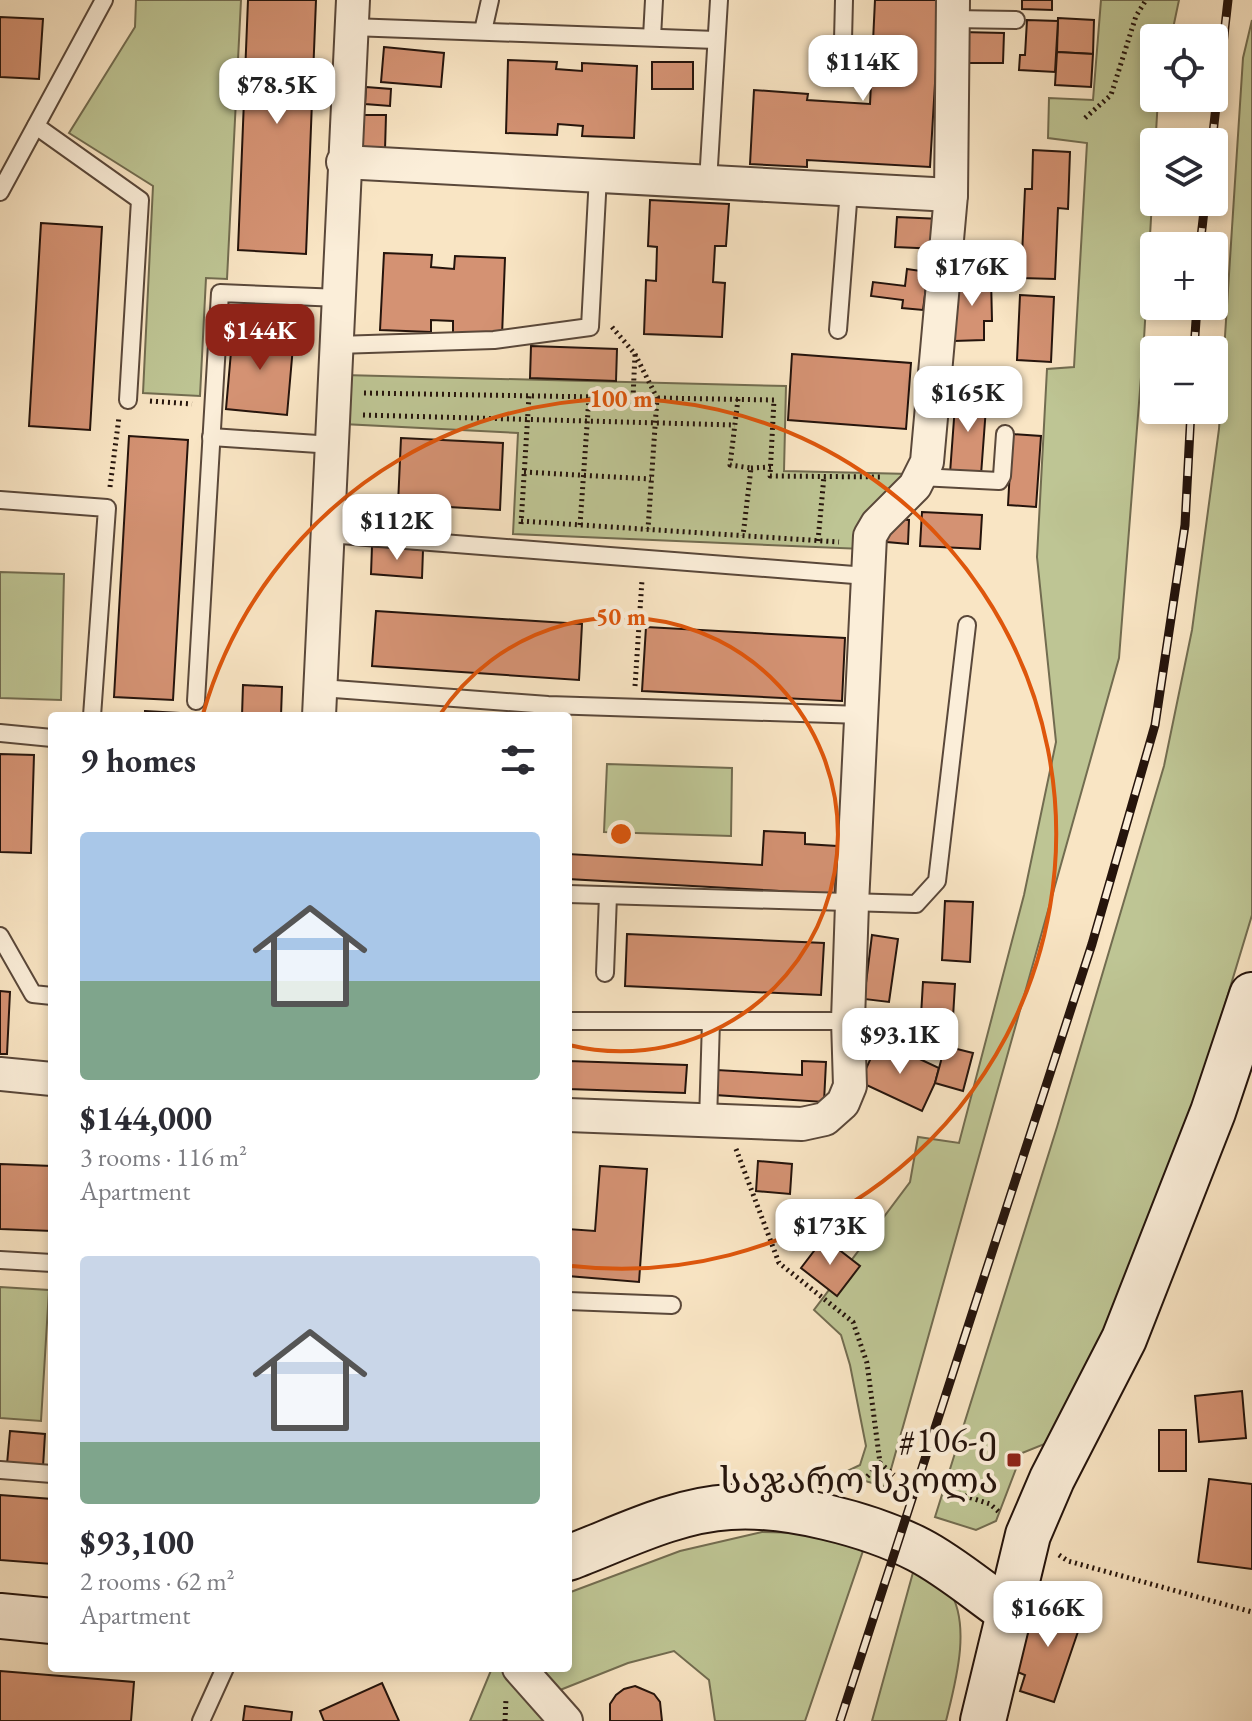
<!DOCTYPE html>
<meta charset="utf-8">
<style>
:root{--surface:#fff;--page:#f7f7f7;--text:#2b2b33;--muted:#7c7c81;--accent:#8f2418}
body{margin:0;font-family:"EB Garamond","Noto Serif Georgian",serif;background:var(--page);color:var(--text);height:100vh;display:flex;flex-direction:column;font-size:30px;white-space:nowrap}
*{box-sizing:border-box;margin:0}
p{font-size:26px;color:var(--muted)}
.icon{flex:none;width:44px;height:44px;fill:none;stroke:currentColor;stroke-width:2;stroke-linecap:round;stroke-linejoin:round}
.map{position:relative;flex:1;overflow:hidden}
.sheet{position:absolute;left:48px;top:712px;width:524px;height:960px;display:flex;flex-direction:column;background:var(--surface);border-radius:8px;box-shadow:0 4px 12px #0003}
.sheet>*{flex:none}
.tools{position:absolute;left:1140px;top:24px;display:grid;gap:16px}
.tools a{display:grid;place-items:center;width:88px;height:88px;border-radius:8px;background:var(--surface);box-shadow:0 4px 12px #0003;font-size:40px}
.price{position:absolute;translate:-50% -68px;padding:0 18px;border-radius:16px;background:#fff;color:#222;font-size:26px;line-height:52px;filter:drop-shadow(0 2px 4px #0008)}
.price::after{content:'';position:absolute;left:50%;top:48px;width:24px;height:18px;margin-left:-12px;background:inherit;clip-path:polygon(0 0,100% 0,50% 100%)}
.price.selected{background:var(--accent);color:#fff}
ul{padding:0;list-style:none}
li{display:grid;align-content:center;gap:16px;height:424px;padding:0 32px}
li span{display:grid;place-items:center;height:248px;border-radius:8px;color:#555}
li>.icon{margin-inline-start:auto}
span .icon{width:144px;height:144px;fill:#fffc;stroke-width:1}
li b{font-size:34px}
h2{display:flex;justify-content:space-between;align-items:center;height:96px;padding:0 32px;font-size:34px}
.map>svg:first-child{display:block}
</style>
<div class="map">
<svg width="1252" height="1721" viewBox="0 0 1252 1721">
<rect width="100%" height="100%" fill="#f9e5c4"/>
<filter id="stains"><feTurbulence type="fractalNoise" baseFrequency=".0025" numOctaves="4"/><feColorMatrix values="0 0 0 0 .2 0 0 0 0 .09 0 0 0 0 .02 0 0 0 .5 -.17"/></filter>
<radialGradient id="worn" r=".72"><stop offset=".6" stop-color="#630" stop-opacity="0"/><stop offset="1" stop-color="#630" stop-opacity=".3"/></radialGradient>
<g fill="#bec594" stroke="#726c50" stroke-width="2">
<polygon points="136,0 241,0 227,279 206,278 200,396 143,393 153,186 69,133 135,27"/>
<polygon points="1101,0 1179,0 1171,38 1154,38 1154,98 1158,98 1144,339 1119,658 886,1487 841,1474 860,1465 866,1446 850,1365 841,1335 814,1310 910,1182 918,1137 959,1143 1024,895 1056,742 1037,557 1047,369 1074,367 1087,143 1048,138 1049,98 1093,100"/>
<polygon points="1252,20 1252,915 1190,1120 1086,1379 1057,1439 1022,1453 996,1521 976,1530 935,1517 1057,1127 1164,766 1192,630 1219,429 1243,58"/>
<polygon points="343,375 786,386 784,471 910,474 863,549 513,534 518,433 343,424"/>
<polygon points="0,572 64,574 61,700 0,698"/>
<polygon points="607,764 732,768 731,836 604,832"/>
<polygon points="0,1287 49,1290 41,1421 0,1418"/>
<polygon points="762,1532 809,1533 866,1542 805,1721 715,1721 709,1680 674,1651 628,1663 555,1692 530,1668 568,1668 568,1593 680,1551"/>
<path d="M917,1558c10,11 24,21 32,32 23,35 6,94 -3,131h-74z"/>
<polygon points="492,1668 508,1668 558,1721 470,1721"/>
</g>
<g fill="#d49273" stroke="#25140c" stroke-width="2">
<polygon points="248,0 316,0 306,254 238,250"/>
<polygon points="875,0 940,0 930,167 807,160 807,167 750,164 754,90 808,94 807,100 870,104"/>
<polygon points="1022,0 1052,0 1052,10 1022,9"/>
<polygon points="0,17 43,19 39,79 0,77"/>
<polygon points="1058,18 1094,20 1093,54 1057,52"/>
<polygon points="1027,20 1058,21 1055,72 1019,70 1020,55 1025,55"/>
<polygon points="961,32 1004,33 1003,63 961,63"/>
<polygon points="384,47 444,53 441,87 381,82"/>
<polygon points="1057,52 1093,54 1091,87 1055,85"/>
<polygon points="508,60 557,62 556,69 582,71 582,63 637,66 634,138 582,136 583,126 558,124 557,135 506,133"/>
<rect x="652" y="62" width="41" height="27"/>
<polygon points="366,87 391,89 390,106 365,104"/>
<polygon points="362,115 386,115 385,150 362,149"/>
<polygon points="1033,150 1070,152 1068,209 1058,208 1055,279 1021,278 1025,189 1032,189"/>
<polygon points="650,200 729,204 726,246 715,246 713,282 725,283 722,337 644,334 646,280 656,281 657,247 648,246"/>
<polygon points="897,217 941,219 939,249 895,247"/>
<polygon points="41,223 102,227 90,430 29,426"/>
<polygon points="384,253 432,255 431,267 454,269 455,256 505,258 502,336 453,333 453,321 431,320 431,332 380,330"/>
<polygon points="907,269 928,272 923,310 902,308 903,300 871,296 873,282 905,286"/>
<polygon points="991,277 992,321 984,321 984,340 954,341 953,278"/>
<polygon points="1020,295 1054,297 1051,362 1017,360"/>
<polygon points="233,329 294,335 287,415 226,409"/>
<polygon points="531,346 617,349 616,381 530,378"/>
<polygon points="792,354 911,363 906,429 788,420"/>
<polygon points="956,392 987,394 981,475 950,473"/>
<polygon points="1012,434 1041,436 1036,507 1008,505"/>
<polygon points="129,436 188,440 173,700 114,697"/>
<polygon points="401,438 503,443 500,510 398,504"/>
<polygon points="922,512 982,515 980,549 920,546"/>
<polygon points="888,518 909,520 908,544 887,542"/>
<polygon points="372,546 423,550 422,578 371,574"/>
<polygon points="376,611 582,624 579,680 372,666"/>
<polygon points="646,627 845,638 842,701 642,691"/>
<polygon points="243,685 282,687 281,716 242,716"/>
<polygon points="145,711 179,713 178,716 145,716"/>
<polygon points="0,754 34,755 31,853 0,852"/>
<polygon points="764,831 805,833 805,844 837,846 835,894 568,879 568,854 762,865"/>
<polygon points="945,901 973,902 970,962 942,960"/>
<polygon points="627,934 824,943 821,995 625,986"/>
<polygon points="872,935 898,939 889,1002 864,999"/>
<polygon points="923,982 955,984 952,1034 920,1032"/>
<polygon points="0,991 10,992 7,1054 0,1054"/>
<polygon points="879,1040 939,1068 935,1083 922,1111 860,1082"/>
<polygon points="945,1046 973,1053 963,1091 935,1083"/>
<polygon points="568,1061 687,1065 685,1093 568,1089"/>
<polygon points="802,1061 826,1062 824,1102 715,1095 717,1070 802,1075"/>
<polygon points="758,1161 792,1164 790,1194 756,1191"/>
<polygon points="0,1164 52,1166 52,1231 0,1229"/>
<polygon points="600,1166 647,1169 639,1282 568,1276 568,1229 595,1231"/>
<polygon points="824,1238 860,1266 837,1296 801,1268"/>
<polygon points="1242,1391 1246,1438 1199,1442 1195,1396"/>
<rect x="1159" y="1430" width="27" height="41"/>
<polygon points="10,1431 45,1434 43,1467 7,1464"/>
<polygon points="1209,1479 1252,1484 1252,1569 1198,1562"/>
<polygon points="0,1495 52,1499 52,1564 0,1560"/>
<polygon points="1039,1599 1084,1614 1054,1702 1020,1691 1025,1675 1015,1671"/>
<polygon points="0,1671 134,1682 131,1721 0,1721"/>
<polygon points="382,1683 399,1721 324,1721 320,1711"/>
<polygon points="635,1686 654,1694 660,1702 662,1721 610,1721 610,1704 616,1695 624,1689"/>
<polygon points="245,1706 292,1712 291,1721 243,1721"/>
</g>
<g fill="none" stroke-linecap="round" stroke-linejoin="round">
<defs>
<g id="lane">
<polyline points="953,19 1016,20"/>
<polyline points="351,27 716,40"/>
<polyline points="483,31 490,0"/>
<polyline points="652,37 654,0"/>
<polyline points="843,40 844,0"/>
<polyline points="36,126 140,200 128,400"/>
<polyline points="708,182 719,0"/>
<polyline points="0,192 104,0"/>
<polyline points="838,330 849,190"/>
<polyline points="337,345 494,340 590,327 598,176"/>
<polyline points="211,437 333,445"/>
<polyline points="920,477 999,481 1002,476 1005,434"/>
<polyline points="0,500 107,508 92,716"/>
<polyline points="328,534 867,576"/>
<polyline points="321,688 548,705 862,715"/>
<polyline points="196,701 220,293 340,298"/>
<polyline points="0,733 52,738"/>
<polyline points="568,894 916,904 937,881 967,625"/>
<polyline points="0,936 33,994 52,996"/>
<polyline points="605,973 608,896"/>
<polyline points="568,1021 902,1021"/>
<polyline points="708,1121 711,1021"/>
<polyline points="0,1260 52,1263"/>
<polyline points="568,1301 672,1305"/>
<polyline points="0,1470 52,1474"/>
<polyline points="201,1721 225,1668"/>
</g>
<g id="street">
<polyline points="343,162 951,195"/>
<polyline points="319,716 353,0"/>
<polyline points="0,1074 52,1079"/>
<polyline points="568,1115 802,1124 825,1119 843,1103 850,1086 848,1020 852,904 870,536 877,524 915,486 927,462 951,195 953,0"/>
<polyline points="519,1668 566,1721"/>
</g>
<g id="secondary">
<path d="M568,1558c51,-19 106,-48 162,-51 56,-4 139,17 189,43 31,16 61,42 90,62"/>
<polyline points="0,1616 52,1621"/>
<polyline points="983,1721 1028,1535 1052,1479 1124,1339 1213,1112 1252,995"/>
</g>
</defs>
<use href="#lane" stroke="#5a483a" stroke-width="20"/>
<use href="#street" stroke="#5a483a" stroke-width="36"/>
<use href="#secondary" stroke="#25140c" stroke-width="48"/>
<g stroke="#25140c" stroke-width="5" stroke-dasharray="2 4" stroke-linecap="butt">
<polyline points="1085,118 1111,95 1136,16 1146,0"/>
<polyline points="612,327 635,354 633,398"/>
<polyline points="635,354 657,398 648,529"/>
<polyline points="364,393 774,400 770,476 883,477"/>
<polyline points="738,399 730,465 751,468 743,536"/>
<polyline points="150,401 192,404"/>
<polyline points="363,415 735,425"/>
<polyline points="751,468 771,467"/>
<polyline points="524,472 651,479"/>
<polyline points="110,487 119,417"/>
<polyline points="521,521 839,542"/>
<polyline points="521,524 529,396"/>
<polyline points="580,525 589,397"/>
<polyline points="818,541 824,476"/>
<polyline points="635,686 642,580"/>
<polyline points="736,1149 779,1263 853,1322 867,1363 880,1463"/>
<polyline points="852,1485 863,1481 880,1463 894,1475"/>
<polyline points="953,1492 990,1504 999,1512"/>
<polyline points="1059,1555 1068,1561 1252,1612"/>
<polyline points="505,1721 506,1698"/>
</g>
<use href="#lane" stroke="#fbeed9" stroke-width="16"/>
<use href="#street" stroke="#fbeed9" stroke-width="32"/>
<use href="#secondary" stroke="#fbeed9" stroke-width="44"/>
<defs>
<g id="rail">
<polyline points="1212,142 1228,0"/>
<polyline points="1200,246 1205,202"/>
<polyline points="1194,350 1197,306"/>
<polyline points="840,1721 1092,944 1155,725 1185,525 1191,410"/>
</g>
</defs>
<use href="#rail" stroke="#25140c" stroke-width="9"/>
<use href="#rail" stroke="#fbeed9" stroke-width="6" stroke-dasharray="18" stroke-linecap="butt"/>
</g>
<g fill="none" stroke="#de560c" stroke-width="4">
<path d="M439 716A217 217 0 1 1 569 1045"/>
<path d="M203 714A435 435 0 1 1 572 1266"/>
</g>
<rect fill="#8f2418" stroke="#fbeed9" stroke-width="3" x="1006" y="1452" width="16" height="16" rx="4"/>
<g text-anchor="middle" dominant-baseline="central" stroke-width="8" stroke-linejoin="round" paint-order="stroke">
<g font-size="36" fill="#25140c" stroke="#fbeed9" text-anchor="end">
<text x="998" y="1439">#106-ე<tspan x="998" dy="41">საჯარო სკოლა</tspan></text>
</g>
</g>
<circle cx="621" cy="834" r="12" fill="#de560c" stroke="#fbeed9" stroke-width="4"/>
<g font-size="24" text-anchor="middle" font-weight="bold" fill="#de560c" stroke="#fbeed9" stroke-width="8" stroke-linejoin="round" paint-order="stroke">
<text x="621" y="407">100 m</text>
<text x="621" y="625">50 m</text>
</g>
<rect width="100%" height="100%" filter="url(#stains)"/>
<rect width="100%" height="100%" fill="url(#worn)"/>
</svg>
<div class="tools">
<a><svg class="icon" aria-label="locate" viewBox="0 0 24 24"><circle cx="12" cy="12" r="6"/><path d="M12 2v4M12 18v4M2 12h4M18 12h4"/></svg></a>
<a><svg class="icon" aria-label="layers" viewBox="0 0 24 24"><path d="M12 4l9 5-9 5-9-5zM3 14l9 5 9-5"/></svg></a>
<a>+</a>
<a>−</a>
</div>
<b class="price" style="left:863px;top:103px">$114K</b>
<b class="price" style="left:277px;top:126px">$78.5K</b>
<b class="price" style="left:972px;top:308px">$176K</b>
<b class="price selected" style="left:260px;top:372px">$144K</b>
<b class="price" style="left:968px;top:434px">$165K</b>
<b class="price" style="left:397px;top:562px">$112K</b>
<b class="price" style="left:900px;top:1076px">$93.1K</b>
<b class="price" style="left:830px;top:1267px">$173K</b>
<b class="price" style="left:1048px;top:1649px">$166K</b>
<section class="sheet">
<h2>9 homes<svg class="icon" aria-label="filters" viewBox="0 0 24 24"><path d="M4 7h16M4 17h16"/><circle cx="9" cy="7" r="2"/><circle cx="15" cy="17" r="2"/></svg></h2>
<ul>
<li><span style="background:linear-gradient(#a9c7e8 60%,#7fa58c 0)"><svg class="icon" aria-label="home" viewBox="0 0 24 24"><path d="M3 11l9-7 9 7M6 9v11h12V9"/></svg></span><div><b>$144,000</b><p>3 rooms · 116 m²</p><p>Apartment</p></div></li>
<li><span style="background:linear-gradient(#c9d6e8 75%,#7fa58c 0)"><svg class="icon" aria-label="home" viewBox="0 0 24 24"><path d="M3 11l9-7 9 7M6 9v11h12V9"/></svg></span><div><b>$93,100</b><p>2 rooms · 62 m²</p><p>Apartment</p></div></li>
</ul>
</section>
</div>
